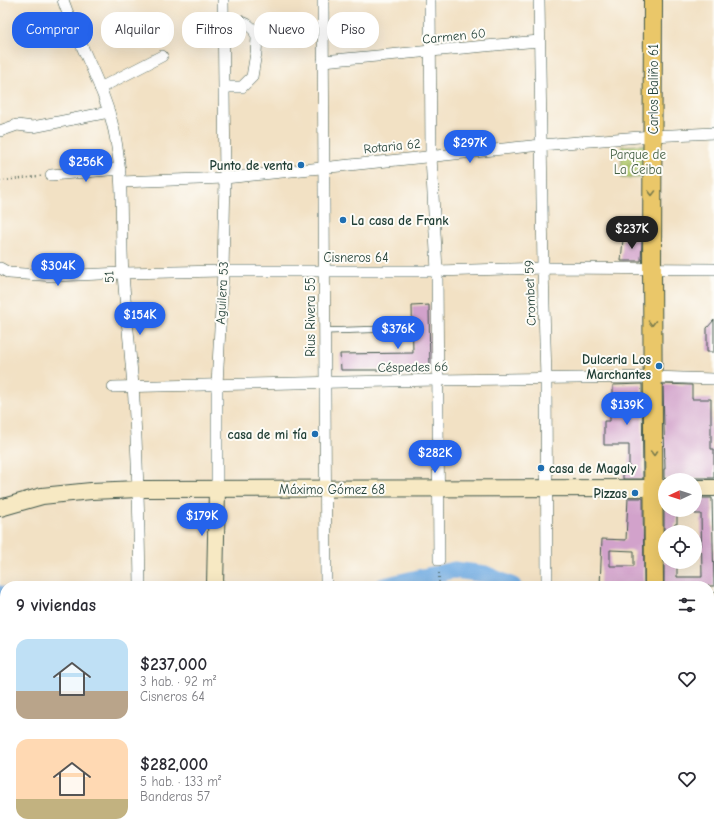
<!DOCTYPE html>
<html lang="es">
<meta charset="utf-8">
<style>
:root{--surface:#fff;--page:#f2f2f3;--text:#2b2b33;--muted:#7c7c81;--accent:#2563eb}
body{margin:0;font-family:"Comic Neue",sans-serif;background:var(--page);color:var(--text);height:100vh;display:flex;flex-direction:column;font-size:15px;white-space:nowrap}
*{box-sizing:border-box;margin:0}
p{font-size:13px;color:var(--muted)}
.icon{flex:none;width:22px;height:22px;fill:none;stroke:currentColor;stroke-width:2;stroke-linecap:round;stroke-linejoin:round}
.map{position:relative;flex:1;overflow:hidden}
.details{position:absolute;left:0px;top:581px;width:714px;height:256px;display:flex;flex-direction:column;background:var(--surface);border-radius:16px 16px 0 0;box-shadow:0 4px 16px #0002}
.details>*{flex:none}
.banner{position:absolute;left:12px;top:12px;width:400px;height:36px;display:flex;gap:8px}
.needle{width:26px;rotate:266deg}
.controls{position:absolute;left:658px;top:473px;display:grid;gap:8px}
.controls a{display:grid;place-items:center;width:44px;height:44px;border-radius:50%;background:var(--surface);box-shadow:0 4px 16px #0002;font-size:20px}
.price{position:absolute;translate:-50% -34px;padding:0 9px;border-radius:14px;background:var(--accent);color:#fff;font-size:13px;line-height:26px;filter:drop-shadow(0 1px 2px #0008)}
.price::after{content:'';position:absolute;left:50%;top:24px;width:12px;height:9px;margin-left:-6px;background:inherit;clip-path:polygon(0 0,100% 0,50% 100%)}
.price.current{background:#222;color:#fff}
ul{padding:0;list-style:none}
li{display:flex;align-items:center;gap:12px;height:100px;padding:0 16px}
li span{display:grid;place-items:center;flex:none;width:112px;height:80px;border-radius:12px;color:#555}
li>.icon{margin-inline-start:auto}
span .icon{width:48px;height:48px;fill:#fffc;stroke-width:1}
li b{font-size:17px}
h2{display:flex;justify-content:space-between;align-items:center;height:48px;padding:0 16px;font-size:17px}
.pill{padding:0 14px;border-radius:16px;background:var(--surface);box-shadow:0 4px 16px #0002;font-size:14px;line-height:36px}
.pill.current{background:var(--accent);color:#fff}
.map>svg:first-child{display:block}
</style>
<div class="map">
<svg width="714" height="837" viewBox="0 0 714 837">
<defs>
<pattern id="park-tufts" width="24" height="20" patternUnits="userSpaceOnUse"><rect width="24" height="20" fill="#aec66b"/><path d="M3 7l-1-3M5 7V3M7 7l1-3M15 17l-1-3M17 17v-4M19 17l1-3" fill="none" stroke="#8da259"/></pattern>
</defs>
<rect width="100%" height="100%" fill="#fdfcf7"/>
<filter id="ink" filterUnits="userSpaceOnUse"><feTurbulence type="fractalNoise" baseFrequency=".025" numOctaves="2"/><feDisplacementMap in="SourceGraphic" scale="8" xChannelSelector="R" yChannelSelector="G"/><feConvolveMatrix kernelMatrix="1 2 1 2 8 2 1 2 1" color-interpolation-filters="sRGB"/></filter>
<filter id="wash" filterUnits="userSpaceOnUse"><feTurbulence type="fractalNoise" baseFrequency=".012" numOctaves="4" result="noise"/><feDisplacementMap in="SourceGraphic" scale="16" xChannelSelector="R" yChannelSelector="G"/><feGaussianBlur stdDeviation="0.9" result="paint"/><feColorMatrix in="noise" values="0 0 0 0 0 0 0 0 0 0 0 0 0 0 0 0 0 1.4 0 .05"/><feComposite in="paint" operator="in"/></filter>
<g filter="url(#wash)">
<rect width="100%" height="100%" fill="#f2e1c4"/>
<polygon fill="#e3d3f2" points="5,708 5,832 142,832 142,837 0,837 0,710"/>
<g fill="url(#park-tufts)" stroke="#668250">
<polygon points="655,144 654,178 621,178 622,146"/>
<polygon points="709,608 714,609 714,696 709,696"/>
</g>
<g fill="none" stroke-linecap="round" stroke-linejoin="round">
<g stroke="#73ade3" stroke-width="17">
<polyline points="383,586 454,570 485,574 513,586"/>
<polyline points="0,594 5,597"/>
<polyline points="566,832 571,837"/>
</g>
</g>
<g id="blocks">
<g fill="#d2a2cb" fill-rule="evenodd">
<polygon points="623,239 642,240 641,261 621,261"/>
<polygon points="429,305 430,370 341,370 340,354 413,353 412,306"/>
<polygon points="714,320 714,352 707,352 707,328"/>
<polygon points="642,384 643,479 623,479 623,469 629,469 629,445 604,445 604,421 610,421 610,407 613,407 613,385"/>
<polygon points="663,384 692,385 692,399 711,399 711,449 714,449 714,478 695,478 690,480 670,480 664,478 664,469 665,469"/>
<path d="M628,498h15l1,88h-44l2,-47 24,1zM610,550l24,1v15h-24z"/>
<polygon points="664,498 665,498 665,510 677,510 677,524 675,524 675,532 665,532 665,562 677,562 677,577 702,577 701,514 695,514 695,498 712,498 714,586 664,586"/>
</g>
</g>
</g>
<g filter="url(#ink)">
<use href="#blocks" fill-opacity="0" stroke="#3f564a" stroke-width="1"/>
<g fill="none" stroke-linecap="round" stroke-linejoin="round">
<defs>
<g id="lane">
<polyline points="325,331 388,329"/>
<polyline points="0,808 5,808"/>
<polyline points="101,832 101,837"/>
<polyline points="124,832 148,832 138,837"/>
</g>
<g id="street">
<path d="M63,0c16,47 45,92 53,141 8,45 4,89 7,133 3,38 7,75 10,112 5,67 6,133 7,200"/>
<polyline points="323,0 326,586"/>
<polyline points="430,0 431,156 437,271 439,560"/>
<polyline points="539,0 543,268 546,379 547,586"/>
<polyline points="224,23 240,21 247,24 254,30 257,38 256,53 252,77 242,87 225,87"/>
<polyline points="323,61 539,41"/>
<polyline points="100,88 162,56"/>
<polyline points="0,131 17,125 33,127 109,112"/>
<polyline points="51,175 120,169"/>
<polyline points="121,182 225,178 541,145 652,136 714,133"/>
<polyline points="0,268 9,273 55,276 123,273 223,271 437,271 543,268 714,269"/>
<polyline points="113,387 438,380 653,377 714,379"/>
<polyline points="217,489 217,385 223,271 225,178 223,0"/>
<polyline points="0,696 5,696"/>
<polyline points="435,832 435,837"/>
</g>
<g id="secondary">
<polyline points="695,488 714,488"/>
<polyline points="0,508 42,496 91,491 139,489 665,488"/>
<polyline points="215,586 217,489"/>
<polyline points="709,601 714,601"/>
<polyline points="709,704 714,704"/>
<polyline points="148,832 348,837"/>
</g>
<g id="primary">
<polyline points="653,0 652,269 654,586"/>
<polyline points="649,837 649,832"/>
</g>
</defs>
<use href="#lane" stroke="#3f564a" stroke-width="7"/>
<use href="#street" stroke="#3f564a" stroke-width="12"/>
<use href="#secondary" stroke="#3f564a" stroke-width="18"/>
<use href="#primary" stroke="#3f564a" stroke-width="20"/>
<g stroke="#3f564a" stroke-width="1.5" stroke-dasharray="1 3" stroke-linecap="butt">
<polyline points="0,181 42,176"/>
<polyline points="439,586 439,570"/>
<polyline points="712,614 712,636"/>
<polyline points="709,636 714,637"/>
<polyline points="709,662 714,661"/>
<polyline points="709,692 710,662"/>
</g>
<use href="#lane" stroke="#fff" stroke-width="5.5"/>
<use href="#street" stroke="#fff" stroke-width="11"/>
<use href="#secondary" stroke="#f7e9c3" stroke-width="16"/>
<use href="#primary" stroke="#eac769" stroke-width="18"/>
</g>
<defs><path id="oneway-chevron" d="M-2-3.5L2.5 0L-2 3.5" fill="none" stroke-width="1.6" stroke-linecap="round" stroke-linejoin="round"/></defs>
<g stroke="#7a7b4c">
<use href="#oneway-chevron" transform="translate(652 193) rotate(90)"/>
<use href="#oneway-chevron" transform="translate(652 323) rotate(89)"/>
<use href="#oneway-chevron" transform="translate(654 453) rotate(90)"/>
</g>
</g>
<g fill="#1f6fb2" stroke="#fdfcf7" stroke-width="1.5">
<circle cx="301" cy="165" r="4"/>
<circle cx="343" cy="220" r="4"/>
<circle cx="659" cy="366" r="4"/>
<circle cx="315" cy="434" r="4"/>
<circle cx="541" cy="468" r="4"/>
<circle cx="635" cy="493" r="4"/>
</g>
<g text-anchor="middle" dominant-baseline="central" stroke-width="4" stroke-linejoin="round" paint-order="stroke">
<g font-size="13" fill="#1f3d34" stroke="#fdfcf7">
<text transform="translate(454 36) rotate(-6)">Carmen 60</text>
<text transform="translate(653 89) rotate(-90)">Carlos Baliño 61</text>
<text transform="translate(392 146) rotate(-6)">Rotaria 62</text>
<text x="356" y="257">Cisneros 64</text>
<text transform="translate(109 277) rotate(-94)">51</text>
<text transform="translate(222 293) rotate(-87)">Aguilera 53</text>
<text transform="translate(530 293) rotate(-92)">Crombet 59</text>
<text transform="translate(310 317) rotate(-90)">Rius Rivera 55</text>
<text transform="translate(413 367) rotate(-1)">Céspedes 66</text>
<text x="332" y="489">Máximo Gómez 68</text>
</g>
<g font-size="13" fill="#435f42" stroke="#fdfcf7">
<text x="638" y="154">Parque de<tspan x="638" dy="15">La Ceiba</tspan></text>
</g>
<g font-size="13" font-weight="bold" fill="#1f3d34" stroke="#fdfcf7" text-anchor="end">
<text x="293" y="165">Punto de venta</text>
<text x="351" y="220" text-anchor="start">La casa de Frank</text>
<text x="651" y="359">Dulceria Los<tspan x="651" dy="15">Marchantes</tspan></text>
<text x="307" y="434">casa de mi tía</text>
<text x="549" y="468" text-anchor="start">casa de Magaly</text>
<text x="627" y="493">Pizzas</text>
</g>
</g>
</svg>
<div class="controls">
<a><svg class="needle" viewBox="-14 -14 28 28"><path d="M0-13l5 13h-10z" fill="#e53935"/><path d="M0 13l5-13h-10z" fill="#7c7c81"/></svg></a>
<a><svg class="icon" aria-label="locate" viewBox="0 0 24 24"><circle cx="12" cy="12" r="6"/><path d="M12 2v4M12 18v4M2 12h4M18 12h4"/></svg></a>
</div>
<b class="price" style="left:470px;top:164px">$297K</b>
<b class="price" style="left:86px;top:183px">$256K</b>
<b class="price current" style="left:632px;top:250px">$237K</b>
<b class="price" style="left:58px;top:287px">$304K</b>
<b class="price" style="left:140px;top:336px">$154K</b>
<b class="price" style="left:398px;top:350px">$376K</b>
<b class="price" style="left:627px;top:426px">$139K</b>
<b class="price" style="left:435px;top:474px">$282K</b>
<b class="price" style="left:202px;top:537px">$179K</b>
<div class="banner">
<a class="pill current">Comprar</a>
<a class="pill">Alquilar</a>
<a class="pill">Filtros</a>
<a class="pill">Nuevo</a>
<a class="pill">Piso</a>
</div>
<section class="details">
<h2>9 viviendas<svg class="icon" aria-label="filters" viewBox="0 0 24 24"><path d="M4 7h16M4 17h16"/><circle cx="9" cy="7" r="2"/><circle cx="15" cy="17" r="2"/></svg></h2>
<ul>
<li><span style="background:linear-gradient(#bfe0f5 65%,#b9a48a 0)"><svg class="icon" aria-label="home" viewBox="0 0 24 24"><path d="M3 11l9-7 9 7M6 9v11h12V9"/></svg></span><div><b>$237,000</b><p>3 hab. · 92 m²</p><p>Cisneros 64</p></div><svg class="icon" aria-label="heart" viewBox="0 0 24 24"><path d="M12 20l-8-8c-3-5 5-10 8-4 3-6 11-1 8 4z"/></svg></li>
<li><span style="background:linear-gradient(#ffd9b3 75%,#c2b280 0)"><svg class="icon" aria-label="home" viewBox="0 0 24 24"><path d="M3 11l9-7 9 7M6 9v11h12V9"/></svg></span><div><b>$282,000</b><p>5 hab. · 133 m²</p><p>Banderas 57</p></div><svg class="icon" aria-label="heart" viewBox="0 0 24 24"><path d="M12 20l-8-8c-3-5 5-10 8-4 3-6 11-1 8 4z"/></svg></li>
</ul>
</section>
</div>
